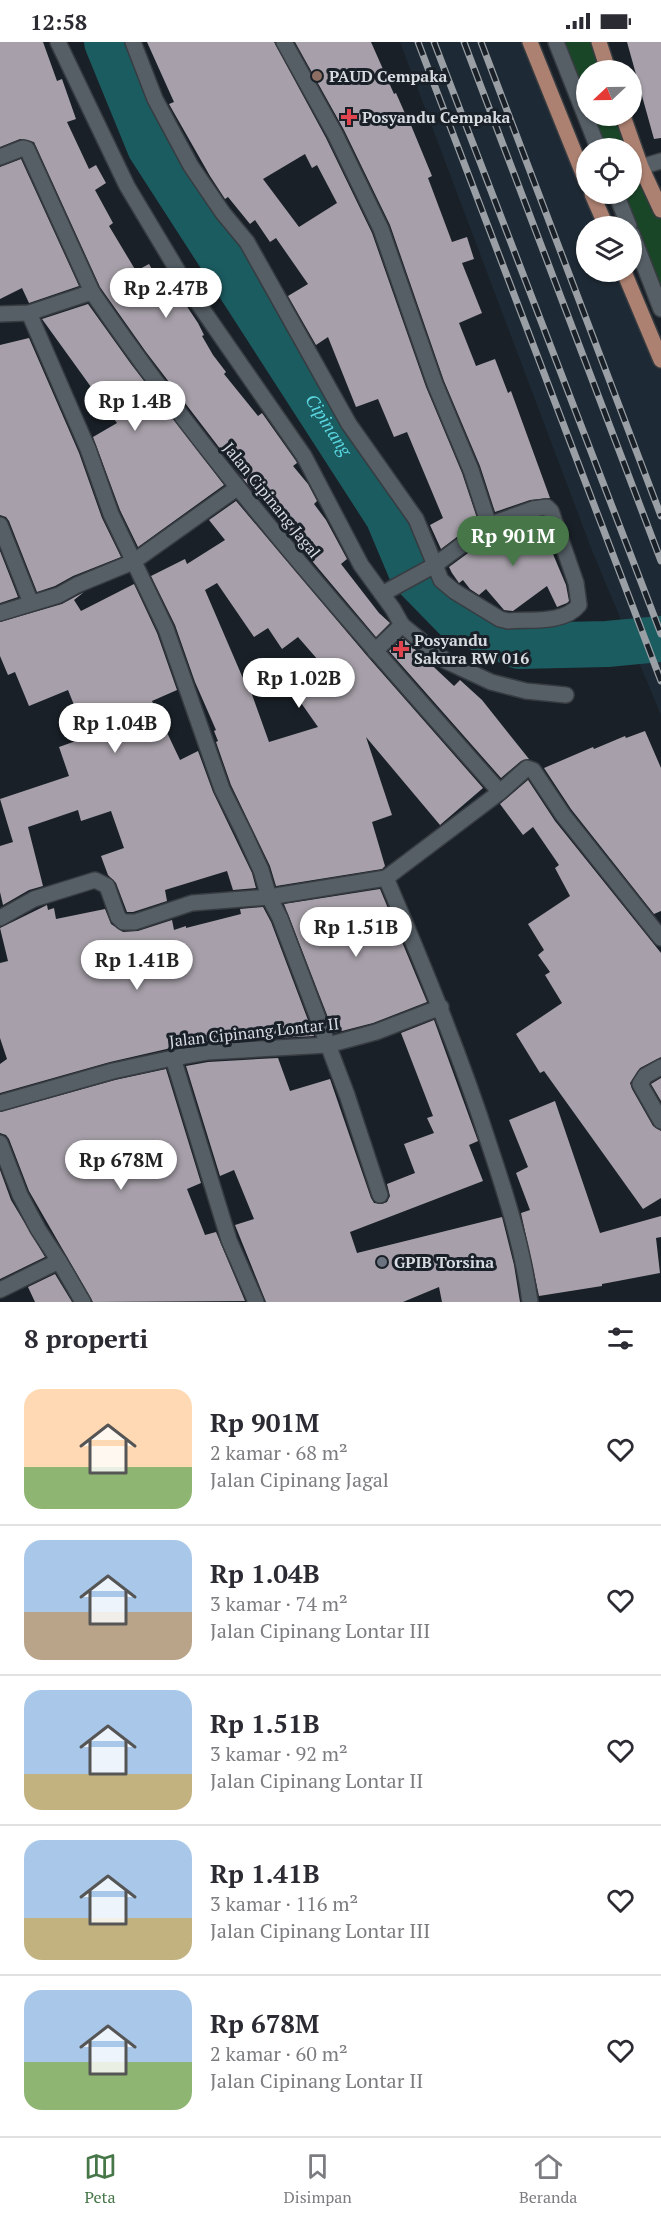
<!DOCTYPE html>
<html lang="id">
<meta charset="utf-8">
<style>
:root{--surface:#fff;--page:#f7f7f7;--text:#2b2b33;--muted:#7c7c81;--line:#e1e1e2;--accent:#477749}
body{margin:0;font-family:"PT Serif",serif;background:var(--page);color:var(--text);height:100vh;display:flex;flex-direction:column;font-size:22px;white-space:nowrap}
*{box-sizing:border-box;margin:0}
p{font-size:20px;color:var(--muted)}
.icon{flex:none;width:33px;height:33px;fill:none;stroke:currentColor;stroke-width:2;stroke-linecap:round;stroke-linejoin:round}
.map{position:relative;height:1260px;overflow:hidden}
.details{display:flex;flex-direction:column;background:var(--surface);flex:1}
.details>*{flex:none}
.needle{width:39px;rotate:248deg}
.tools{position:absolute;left:576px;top:18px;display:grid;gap:12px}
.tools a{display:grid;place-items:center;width:66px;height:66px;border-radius:50%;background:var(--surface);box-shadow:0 2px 4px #0004;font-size:30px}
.price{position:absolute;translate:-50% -51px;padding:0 14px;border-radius:21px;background:#fff;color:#222;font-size:20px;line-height:39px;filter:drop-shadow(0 2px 3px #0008)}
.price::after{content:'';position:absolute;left:50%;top:36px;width:18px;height:14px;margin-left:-9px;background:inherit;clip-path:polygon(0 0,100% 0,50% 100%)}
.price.current{background:var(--accent);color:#fff}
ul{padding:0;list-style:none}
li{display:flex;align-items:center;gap:18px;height:150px;padding:0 24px}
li+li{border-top:2px solid var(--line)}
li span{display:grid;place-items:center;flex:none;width:168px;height:120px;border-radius:18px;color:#555}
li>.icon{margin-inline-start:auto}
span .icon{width:72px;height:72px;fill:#fffc;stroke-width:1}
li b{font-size:26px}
h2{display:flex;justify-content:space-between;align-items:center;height:72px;padding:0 24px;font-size:26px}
.status{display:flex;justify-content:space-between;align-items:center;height:42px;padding:0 30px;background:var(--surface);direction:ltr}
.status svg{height:16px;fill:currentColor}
.tabs{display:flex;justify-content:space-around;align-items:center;height:84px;border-top:2px solid var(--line);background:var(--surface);font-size:16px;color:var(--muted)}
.tabs a{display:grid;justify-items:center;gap:3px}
.tabs .current{color:var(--accent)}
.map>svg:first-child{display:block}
</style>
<div class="status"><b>12:58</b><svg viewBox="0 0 49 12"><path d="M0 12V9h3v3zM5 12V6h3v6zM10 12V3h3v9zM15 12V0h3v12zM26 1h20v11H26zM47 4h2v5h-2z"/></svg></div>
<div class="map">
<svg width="661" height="1260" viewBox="0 0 661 1260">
<rect width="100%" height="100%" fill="#192027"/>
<polygon fill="#1d2934" points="400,0 530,0 586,139 586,152 606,184 586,184 586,230 624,230 661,318 661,673 593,511"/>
<polygon fill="#1a4628" points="556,0 599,0 608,28 586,28 586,74 623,74 661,168 661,267 616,152 632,152 632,106 598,106"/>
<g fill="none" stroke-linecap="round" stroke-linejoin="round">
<path stroke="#1b5c61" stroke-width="46" id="s1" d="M107,0l43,105 238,369 24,57 44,45 63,28 88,-2 54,-5"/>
</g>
<g fill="#a7a0aa" fill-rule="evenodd">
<polygon points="0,0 43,0 57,39 62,37 76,77 67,80 89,127 96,123 106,141 95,148 113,181 109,184 136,229 149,222 173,264 182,257 198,281 204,293 202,294 213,313 226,330 224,332 258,374 262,371 296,419 297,421 293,424 308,442 317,459 314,462 326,478 347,517 341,522 379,571 390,581 376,595 244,438 146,310 100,245 34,100 20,97 0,105"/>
<path d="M147,0h127l52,96 46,95 54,154 36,86 16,48 -37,28 -11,-24 13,-7 -36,-86 -13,5 -16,-38 -22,8 -28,-70 -12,8 -28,-49 20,-12 -32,-46 -6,4 -15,-22 -5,4 -22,-27 -3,2 -15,-23 -41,-72 5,-2zM305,112l7,14 5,-3 20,38 -38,24 -36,-48z"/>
<polygon points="295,0 371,0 394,52 396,51 407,76 408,76 432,134 428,136 452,200 467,195 474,217 462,221 482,271 459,281 476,324 495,317 508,351 511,349 550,456 530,458 495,470 480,424 444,339 390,183 344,88"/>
<polygon points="627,0 661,0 661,96 654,97"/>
<polygon points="21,117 79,244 29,261 22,246 0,257 0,125"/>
<polygon points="88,262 131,322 224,443 138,505 120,468 93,395 117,381 42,277"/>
<polygon points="29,296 79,411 102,476 121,515 73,534 55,544 37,550 9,479 6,475 0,473 0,303"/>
<path d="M236,459l132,156 115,131 -43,37 -74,-88 26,78 -20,7 13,44 -3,3 -106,17 -6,-20 -39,-81 -15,-43 2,-1 -4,-10 2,-1 -21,-48 -20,-57 -24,-49 34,-17 2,5 38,-24 -16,-20zM217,541l37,54 14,-9 14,21 16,-12 34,39 -33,24 19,27 -49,15 -19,-53 -2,1 -43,-100z"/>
<polygon points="542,476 546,484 542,486 566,543 569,559 567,561 557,565 547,544 513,569 504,568 486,547 479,553 470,547 463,538 459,541 452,531 449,525 494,492"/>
<polygon points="0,509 18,555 0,561"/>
<polygon points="134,542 157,591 177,648 152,659 180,718 198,709 213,750 252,831 256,846 233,848 227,829 165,848 167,859 133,870 127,870 116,841 108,833 101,814 124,806 111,769 81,779 78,768 28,785 43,844 29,848 3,863 0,850 0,804 13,800 0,757 69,734 59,705 87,695 68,648 29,664 15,630 8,633 0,614 0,580 62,562 84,550 74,558 81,569"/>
<polygon points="403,596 454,644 460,638 482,658 529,717 521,719 501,736 389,609"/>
<polygon points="645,689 661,726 661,869 654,872 571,767 544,726 593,705 594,707 625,694 626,696"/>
<polygon points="528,738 555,779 661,911 661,1015 640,1026 630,1041 632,1047 653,1084 661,1089 661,1156 643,1167 544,1029 540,1031 516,992 562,961 545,933 550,930 538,913 544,908 528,882 570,854 555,826 559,823 533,785 523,793 500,762"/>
<polygon points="380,847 427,960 373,981 334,991 284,862"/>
<polygon points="47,863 48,868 54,866 56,877 105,867 111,882 123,890 138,889 172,878 174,888 186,884 186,886 241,872 240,867 263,865 271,880 314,994 206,1000 171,1006 110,1020 0,1051 0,1022 7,1017 0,996 0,921 8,919 0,886"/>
<polygon points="434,978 478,1099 469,1103 483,1139 350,1190 357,1211 502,1175 514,1223 520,1260 442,1260 439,1245 403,1260 266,1260 235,1183 254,1177 234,1128 220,1134 186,1024 208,1020 278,1016 290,1049 330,1037 371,1156 374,1161 382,1162 387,1160 390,1154 387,1142 415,1131 404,1102 434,1091 427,1076 433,1074 401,991"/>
<polygon points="166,1027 201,1141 187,1147 205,1193 216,1190 245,1259 93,1260 29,1149 9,1097 6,1093 0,1091 0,1070 115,1038"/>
<polygon points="661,1036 661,1059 651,1042"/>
<polygon points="555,1059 600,1191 661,1174 661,1195 656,1196 660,1231 602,1242 602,1244 539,1254 521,1171 530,1168 516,1131 528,1125 509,1078"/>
<polygon points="0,1128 11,1158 45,1215 0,1237"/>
<polygon points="55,1232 72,1260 35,1260 28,1245"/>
</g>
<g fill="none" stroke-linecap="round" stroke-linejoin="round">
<defs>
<g id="minor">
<polyline points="58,0 127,144 191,251 304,414 361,523 393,567 402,583 375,609"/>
<polyline points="133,0 155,57 191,124 223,171 247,200 349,382 416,477 435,523 382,552"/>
<polyline points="284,0 335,92 381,187 435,342 471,428 489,483"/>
<polyline points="556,0 598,106"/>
<polyline points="0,115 23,106 27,107 92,250"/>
<polyline points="641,125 661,119"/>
<polyline points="616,152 629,184"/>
<polyline points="632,192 661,267"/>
<polyline points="29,271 88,407 111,472 166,587 222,747 244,791 261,828 269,855 280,876 347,1053 380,1153"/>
<path d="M0,272l29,-1 63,-21c121,178 265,339 408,500"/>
<path d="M547,465l4,4 25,72 3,22c-15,19 -49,14 -71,16l-8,-2 -46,-28 -13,-11 -6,-15 54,-40 44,-16z"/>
<polyline points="0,483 31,561"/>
<polyline points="0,571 59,553 77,543 133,520 237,446"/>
<polyline points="402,583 446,619 491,640 526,649 566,653"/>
<polyline points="0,876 34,857 95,838 107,844 118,875 123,880 135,880 192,861 269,855 386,836"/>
<polyline points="173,1016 229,1198 256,1260"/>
<polyline points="661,1025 645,1034 640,1042 661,1079"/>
<polyline points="0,1061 113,1029 173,1016 207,1010 328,1003 376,990 441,965"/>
<polyline points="0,1101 20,1153 38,1187 59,1219 83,1260"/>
<polyline points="0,1248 59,1219"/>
<path d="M530,1260c-7,-53 -23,-104 -40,-155 -30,-93 -66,-180 -104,-269l114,-86 27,-24 6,2 30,45 98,123"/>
</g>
<g id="major">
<polyline points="530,0 586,139"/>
<polyline points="599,0 608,28"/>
<polyline points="623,74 641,125 661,168"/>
<polyline points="592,152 606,184"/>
<polyline points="624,230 661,318"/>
</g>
</defs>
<use href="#minor" stroke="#373c41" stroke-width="18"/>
<use href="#major" stroke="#373c41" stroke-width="18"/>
<use href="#minor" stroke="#565f66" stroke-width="15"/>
<use href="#major" stroke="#ac8171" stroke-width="15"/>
<defs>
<g id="rail">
<polyline points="418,0 661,639"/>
<polyline points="434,0 661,592"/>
<polyline points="464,0 661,519"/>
<polyline points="481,0 661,474"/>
</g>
</defs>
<use href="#rail" stroke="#999fa4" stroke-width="7"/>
<use href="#rail" stroke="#192027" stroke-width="4.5" stroke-dasharray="14" stroke-linecap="butt"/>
</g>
<circle fill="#8d6e63" stroke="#192027" stroke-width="2" cx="317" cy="34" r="6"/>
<g fill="#e0444e" stroke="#192027" stroke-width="2">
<path d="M346 66h6v6h6v6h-6v6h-6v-6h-6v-6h6z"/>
<path d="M398 598h6v6h6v6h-6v6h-6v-6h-6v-6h6z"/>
</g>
<circle fill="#6b7280" stroke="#192027" stroke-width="2" cx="382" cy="1220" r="6"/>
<g text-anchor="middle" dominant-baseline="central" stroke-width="6" stroke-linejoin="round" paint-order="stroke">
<g font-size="16" font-weight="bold" fill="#d7dce1" stroke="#192027" text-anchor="start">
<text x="329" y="34">PAUD Cempaka</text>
<text x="362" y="75">Posyandu Cempaka</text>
<text x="414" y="598">Posyandu<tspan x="414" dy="18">Sakura RW 016</tspan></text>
<text x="394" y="1220">GPIB Torsina</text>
</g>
<g font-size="16" fill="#d7dce1" stroke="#192027">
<text transform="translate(272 458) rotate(51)">Jalan Cipinang Jagal</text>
<text transform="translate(254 990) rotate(-6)">Jalan Cipinang Lontar II</text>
</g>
<g font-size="18" font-style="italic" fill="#59d5df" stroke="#192027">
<text stroke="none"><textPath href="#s1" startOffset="444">Cipinang</textPath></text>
</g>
</g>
</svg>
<div class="tools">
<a><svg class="needle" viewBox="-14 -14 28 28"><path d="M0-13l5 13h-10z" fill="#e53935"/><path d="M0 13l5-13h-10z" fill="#7c7c81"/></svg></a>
<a><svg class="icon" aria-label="locate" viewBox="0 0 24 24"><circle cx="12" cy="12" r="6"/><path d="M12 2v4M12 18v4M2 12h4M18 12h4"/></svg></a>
<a><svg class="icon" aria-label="layers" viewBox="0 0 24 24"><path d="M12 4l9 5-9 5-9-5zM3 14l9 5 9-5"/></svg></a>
</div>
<b class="price" style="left:166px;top:277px">Rp 2.47B</b>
<b class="price" style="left:135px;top:390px">Rp 1.4B</b>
<b class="price current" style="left:513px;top:525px">Rp 901M</b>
<b class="price" style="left:299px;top:667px">Rp 1.02B</b>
<b class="price" style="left:115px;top:712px">Rp 1.04B</b>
<b class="price" style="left:356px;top:916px">Rp 1.51B</b>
<b class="price" style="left:137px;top:949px">Rp 1.41B</b>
<b class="price" style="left:121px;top:1149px">Rp 678M</b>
</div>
<section class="details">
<h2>8 properti<svg class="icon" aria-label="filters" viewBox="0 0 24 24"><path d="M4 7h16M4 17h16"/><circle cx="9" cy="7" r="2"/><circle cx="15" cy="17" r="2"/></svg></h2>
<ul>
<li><span style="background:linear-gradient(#ffd9b3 65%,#8fb573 0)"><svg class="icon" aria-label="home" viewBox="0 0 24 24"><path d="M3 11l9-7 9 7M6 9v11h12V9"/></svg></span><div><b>Rp 901M</b><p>2 kamar · 68 m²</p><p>Jalan Cipinang Jagal</p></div><svg class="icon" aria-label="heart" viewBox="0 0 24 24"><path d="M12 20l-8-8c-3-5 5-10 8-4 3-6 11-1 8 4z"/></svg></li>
<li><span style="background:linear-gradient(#a9c7e8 60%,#b9a48a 0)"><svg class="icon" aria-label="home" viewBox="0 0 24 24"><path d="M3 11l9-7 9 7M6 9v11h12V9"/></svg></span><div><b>Rp 1.04B</b><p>3 kamar · 74 m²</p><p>Jalan Cipinang Lontar III</p></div><svg class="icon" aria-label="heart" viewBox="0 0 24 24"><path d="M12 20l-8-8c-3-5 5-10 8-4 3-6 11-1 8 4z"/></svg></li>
<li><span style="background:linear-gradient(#a9c7e8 70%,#c2b280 0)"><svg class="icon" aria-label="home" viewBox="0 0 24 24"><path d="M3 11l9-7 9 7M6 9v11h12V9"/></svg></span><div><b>Rp 1.51B</b><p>3 kamar · 92 m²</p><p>Jalan Cipinang Lontar II</p></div><svg class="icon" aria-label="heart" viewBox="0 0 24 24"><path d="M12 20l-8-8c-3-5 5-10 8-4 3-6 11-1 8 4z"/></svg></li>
<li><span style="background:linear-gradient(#a9c7e8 65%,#c2b280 0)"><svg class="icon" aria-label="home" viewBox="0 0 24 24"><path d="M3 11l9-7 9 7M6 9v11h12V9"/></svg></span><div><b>Rp 1.41B</b><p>3 kamar · 116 m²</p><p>Jalan Cipinang Lontar III</p></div><svg class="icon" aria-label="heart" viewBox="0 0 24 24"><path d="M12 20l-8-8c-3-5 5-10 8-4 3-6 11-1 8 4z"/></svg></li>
<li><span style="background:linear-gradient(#a9c7e8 60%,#8fb573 0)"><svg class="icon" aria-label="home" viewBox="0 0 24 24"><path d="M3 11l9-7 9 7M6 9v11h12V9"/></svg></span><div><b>Rp 678M</b><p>2 kamar · 60 m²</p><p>Jalan Cipinang Lontar II</p></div><svg class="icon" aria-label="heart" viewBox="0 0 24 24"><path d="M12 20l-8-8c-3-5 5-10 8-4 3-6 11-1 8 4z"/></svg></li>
</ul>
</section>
<nav class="tabs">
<a class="current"><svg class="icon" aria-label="map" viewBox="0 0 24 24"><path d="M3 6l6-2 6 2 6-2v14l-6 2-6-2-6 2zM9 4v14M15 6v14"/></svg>Peta</a>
<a><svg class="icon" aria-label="saved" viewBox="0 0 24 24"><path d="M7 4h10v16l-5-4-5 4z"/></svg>Disimpan</a>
<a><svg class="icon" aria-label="home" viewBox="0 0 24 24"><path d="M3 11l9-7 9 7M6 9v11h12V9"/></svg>Beranda</a>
</nav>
